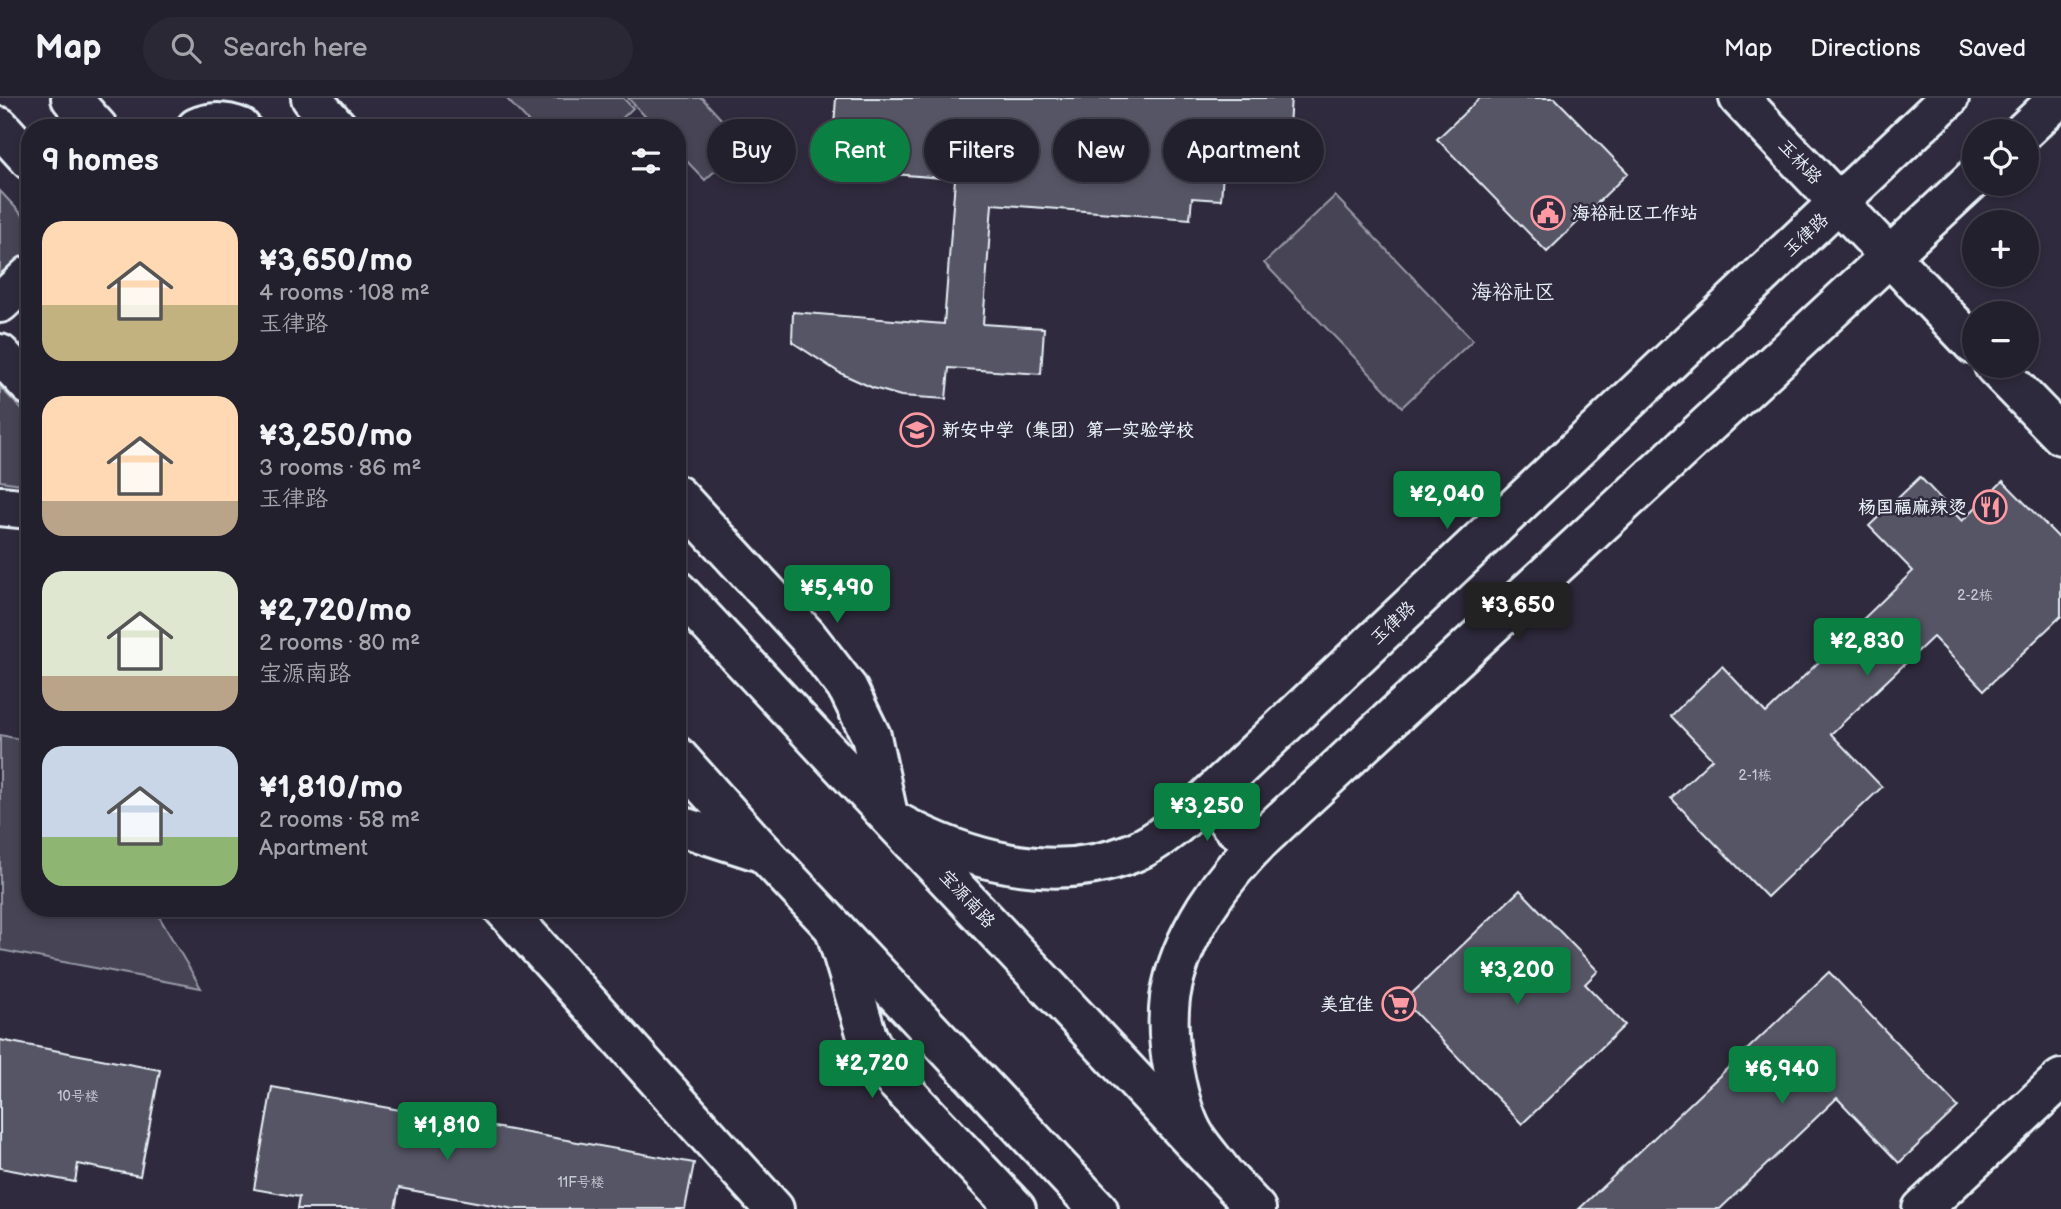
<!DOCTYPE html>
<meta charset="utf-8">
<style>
:root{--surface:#23202e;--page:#2b2836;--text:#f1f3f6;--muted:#a3a3aa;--line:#403e4a;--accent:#0b8043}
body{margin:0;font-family:"Balsamiq Sans","LXGW WenKai TC",sans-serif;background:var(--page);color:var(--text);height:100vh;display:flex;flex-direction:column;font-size:26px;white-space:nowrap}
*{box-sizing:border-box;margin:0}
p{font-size:23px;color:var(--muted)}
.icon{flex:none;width:38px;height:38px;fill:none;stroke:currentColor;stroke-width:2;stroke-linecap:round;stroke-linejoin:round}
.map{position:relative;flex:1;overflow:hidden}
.side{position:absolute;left:21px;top:21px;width:665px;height:798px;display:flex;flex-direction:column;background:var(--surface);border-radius:28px;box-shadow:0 4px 10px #0003,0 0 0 2px var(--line)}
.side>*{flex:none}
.banner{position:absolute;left:707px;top:21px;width:665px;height:63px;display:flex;gap:14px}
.controls{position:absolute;left:1962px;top:21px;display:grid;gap:14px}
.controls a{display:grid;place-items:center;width:77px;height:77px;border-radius:50%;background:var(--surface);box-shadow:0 4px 10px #0003,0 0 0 2px var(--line);font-size:35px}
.price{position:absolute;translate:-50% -60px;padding:0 16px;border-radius:7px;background:var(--accent);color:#fff;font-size:23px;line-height:46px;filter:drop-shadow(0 2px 4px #0008)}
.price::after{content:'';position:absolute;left:50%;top:42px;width:21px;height:16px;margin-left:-10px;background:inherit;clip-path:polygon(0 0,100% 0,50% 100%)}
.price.current{background:#222;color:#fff}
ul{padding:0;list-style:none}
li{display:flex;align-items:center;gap:21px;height:175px;padding:0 21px}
li span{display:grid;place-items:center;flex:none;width:196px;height:140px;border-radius:21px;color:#555}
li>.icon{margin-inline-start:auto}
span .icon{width:84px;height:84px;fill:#fffc;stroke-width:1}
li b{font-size:30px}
h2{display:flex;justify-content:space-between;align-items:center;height:84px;padding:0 21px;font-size:30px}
.pill{padding:0 24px;border-radius:32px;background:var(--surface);box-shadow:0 4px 10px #0003,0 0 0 2px var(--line);font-size:24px;line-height:63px}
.pill.current{background:var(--accent);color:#fff}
header{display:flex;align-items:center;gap:42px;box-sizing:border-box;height:98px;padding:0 35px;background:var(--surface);border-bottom:2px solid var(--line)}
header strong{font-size:33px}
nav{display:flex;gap:38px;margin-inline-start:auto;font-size:24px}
.search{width:490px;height:63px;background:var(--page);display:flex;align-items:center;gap:18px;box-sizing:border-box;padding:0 24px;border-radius:38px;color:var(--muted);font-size:26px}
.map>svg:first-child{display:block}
</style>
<header>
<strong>Map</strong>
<div class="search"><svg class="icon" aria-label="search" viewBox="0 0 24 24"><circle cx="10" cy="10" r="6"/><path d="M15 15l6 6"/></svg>Search here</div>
<nav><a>Map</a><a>Directions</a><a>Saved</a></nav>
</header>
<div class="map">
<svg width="2061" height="1111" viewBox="0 0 2061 1111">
<rect width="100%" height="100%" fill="#2f2a3d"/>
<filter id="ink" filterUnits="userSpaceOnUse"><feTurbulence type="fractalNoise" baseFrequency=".0143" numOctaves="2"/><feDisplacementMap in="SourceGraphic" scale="14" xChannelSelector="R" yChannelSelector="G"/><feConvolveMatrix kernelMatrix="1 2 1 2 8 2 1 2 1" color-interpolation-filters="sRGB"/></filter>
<g filter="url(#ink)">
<g fill="#464455" stroke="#979aa6" stroke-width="2">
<polygon points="506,0 623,0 633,10 612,30 534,30"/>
<polygon points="628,0 702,0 744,46 705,82 677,53 677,30 656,30"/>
<polygon points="0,93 30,125 30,176 0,205"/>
<polygon points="1335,98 1473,242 1402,309 1264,165"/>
<polygon points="0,289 30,320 30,387 0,383"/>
<polygon points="0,637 30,643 30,810 154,810 201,890 0,852"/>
</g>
<g fill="#575565" stroke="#e8f1f8" stroke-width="2">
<polygon points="836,0 1291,0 1288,41 1250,77 1223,75 1221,102 1192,100 1190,121 992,106 983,226 1044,230 1041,276 949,270 946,301 901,298 873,290 840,275 792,244 793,214 944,226 955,81 831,71"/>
<polygon points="1480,0 1555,0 1628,75 1547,154 1437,41"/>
<polygon points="1920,379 1962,423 2003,383 2061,442 2061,518 1984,592 1933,539 1831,636 1882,689 1767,799 1671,700 1712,661 1671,618 1722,568 1766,615 1913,473 1869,428"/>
<polygon points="1520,792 1598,873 1585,886 1625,927 1522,1026 1404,903"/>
<polygon points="1829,874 1958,1009 1899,1065 1837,1000 1720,1111 1579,1111"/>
<polygon points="0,942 160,972 140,1078 78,1066 75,1084 0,1070"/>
<polygon points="272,989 694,1065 685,1111 514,1111 399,1090 395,1111 297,1111 299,1099 254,1091"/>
</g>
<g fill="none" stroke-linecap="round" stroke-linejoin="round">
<defs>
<g id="minor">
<polyline points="311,0 338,30"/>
<polyline points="1739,0 1974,247"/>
<polyline points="0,29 30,62"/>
<polyline points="0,205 30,177"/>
<polyline points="0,256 30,288"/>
<polyline points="1994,268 2061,337"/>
<polyline points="677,397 807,538 848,591 871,638 888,717"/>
<polyline points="0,408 30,411"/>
<polyline points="677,727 764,755"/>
<polyline points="503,810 774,1111"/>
<polyline points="835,831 867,938 884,971 1016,1111"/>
<polyline points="1922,1111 2061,981"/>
</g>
<g id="major">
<polyline points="71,0 98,30"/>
<path d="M196,30c15,-7 30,-6 45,0"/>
<polyline points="2024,33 2059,0"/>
<polyline points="677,492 1256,1111"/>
<polyline points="677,658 764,755 1098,1111"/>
<path d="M1225,683c-17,29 13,66 45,50"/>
<path d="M894,723c71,39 159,64 238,32 35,-14 65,-47 93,-72l724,-683"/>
<path d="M1222,1074c-8,-11 -18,-22 -26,-34 -12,-19 -18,-44 -22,-65 -5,-25 -7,-50 -4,-75 10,-64 54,-124 100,-167l704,-653"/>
</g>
</defs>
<use href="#minor" stroke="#e8f1f8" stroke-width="44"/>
<use href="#major" stroke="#e8f1f8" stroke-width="44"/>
<use href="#minor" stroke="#2f2a3d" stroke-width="38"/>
<use href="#major" stroke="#2f2a3d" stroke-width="38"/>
</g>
</g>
<defs>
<symbol id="civic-ring" viewBox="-11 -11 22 22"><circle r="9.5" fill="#2f2a3d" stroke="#ff9aa2" stroke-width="1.5"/><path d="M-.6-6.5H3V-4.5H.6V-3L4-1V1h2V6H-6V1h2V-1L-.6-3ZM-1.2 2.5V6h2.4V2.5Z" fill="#ff9aa2"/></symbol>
<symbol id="school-ring" viewBox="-11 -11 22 22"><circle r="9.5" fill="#2f2a3d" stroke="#ff9aa2" stroke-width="1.5"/><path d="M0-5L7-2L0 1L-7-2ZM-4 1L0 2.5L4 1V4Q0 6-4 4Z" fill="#ff9aa2"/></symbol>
<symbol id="restaurant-ring" viewBox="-11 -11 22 22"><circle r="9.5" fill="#2f2a3d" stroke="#ff9aa2" stroke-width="1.5"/><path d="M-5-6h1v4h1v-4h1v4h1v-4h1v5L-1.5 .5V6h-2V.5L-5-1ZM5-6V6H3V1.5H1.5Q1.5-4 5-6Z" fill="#ff9aa2"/></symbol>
<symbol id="supermarket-ring" viewBox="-11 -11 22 22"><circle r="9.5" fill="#2f2a3d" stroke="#ff9aa2" stroke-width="1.5"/><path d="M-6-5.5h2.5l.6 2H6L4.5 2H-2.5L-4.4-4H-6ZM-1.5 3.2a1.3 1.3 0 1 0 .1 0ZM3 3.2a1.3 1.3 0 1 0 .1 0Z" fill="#ff9aa2"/></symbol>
</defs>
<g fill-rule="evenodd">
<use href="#civic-ring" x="1529" y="96" width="38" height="38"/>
<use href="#school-ring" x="898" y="313" width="38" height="38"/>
<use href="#restaurant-ring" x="1971" y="390" width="38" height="38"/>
<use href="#supermarket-ring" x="1380" y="887" width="38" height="38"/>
</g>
<g text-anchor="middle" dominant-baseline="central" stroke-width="5" stroke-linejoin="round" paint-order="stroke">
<g font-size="14" fill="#c4cad3">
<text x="1975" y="497">2-2栋</text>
<text x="1755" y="677">2-1栋</text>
<text x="78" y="998">10号楼</text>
<text x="581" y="1084">11F号楼</text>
</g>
<g font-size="18" fill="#e8f1f8" stroke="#2f2a3d">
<text transform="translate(1800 64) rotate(47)">玉林路</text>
<text transform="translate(1806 137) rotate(-43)">玉律路</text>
<text transform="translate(1393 525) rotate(-43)">玉律路</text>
<text transform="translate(967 801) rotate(47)">宝源南路</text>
</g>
<g font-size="18" font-weight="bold" fill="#e8f1f8" stroke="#2f2a3d" text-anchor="start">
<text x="1572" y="115">海裕社区工作站</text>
<text x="942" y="332">新安中学（集团）第一实验学校</text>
<text x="1966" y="409" text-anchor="end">杨国福麻辣烫</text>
<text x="1374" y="906" text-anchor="end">美宜佳</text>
</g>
<g font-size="21" fill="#e8f1f8" stroke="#2f2a3d">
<text x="1513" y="194">海裕社区</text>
</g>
</g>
</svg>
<div class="controls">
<a><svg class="icon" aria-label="locate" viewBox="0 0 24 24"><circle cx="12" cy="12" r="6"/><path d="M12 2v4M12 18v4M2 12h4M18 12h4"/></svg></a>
<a>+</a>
<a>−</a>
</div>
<b class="price" style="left:1447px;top:433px">¥2,040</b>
<b class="price" style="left:837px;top:527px">¥5,490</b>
<b class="price current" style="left:1518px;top:544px">¥3,650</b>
<b class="price" style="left:1867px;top:580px">¥2,830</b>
<b class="price" style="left:1207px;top:745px">¥3,250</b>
<b class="price" style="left:1517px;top:909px">¥3,200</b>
<b class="price" style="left:872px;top:1002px">¥2,720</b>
<b class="price" style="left:1782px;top:1008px">¥6,940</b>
<b class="price" style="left:447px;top:1064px">¥1,810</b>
<div class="banner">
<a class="pill">Buy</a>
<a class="pill current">Rent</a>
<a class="pill">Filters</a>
<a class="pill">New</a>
<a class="pill">Apartment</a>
</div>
<section class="side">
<h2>9 homes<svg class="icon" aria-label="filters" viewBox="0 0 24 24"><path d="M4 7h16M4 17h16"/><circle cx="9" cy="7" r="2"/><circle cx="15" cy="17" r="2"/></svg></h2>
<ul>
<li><span style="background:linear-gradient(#ffd9b3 60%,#c2b280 0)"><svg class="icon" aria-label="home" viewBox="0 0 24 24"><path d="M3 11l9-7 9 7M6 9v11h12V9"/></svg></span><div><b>¥3,650/mo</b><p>4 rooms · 108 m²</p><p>玉律路</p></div></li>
<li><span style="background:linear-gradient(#ffd9b3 75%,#b9a48a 0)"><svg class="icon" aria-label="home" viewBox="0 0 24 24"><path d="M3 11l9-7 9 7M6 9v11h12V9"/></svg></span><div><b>¥3,250/mo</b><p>3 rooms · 86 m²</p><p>玉律路</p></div></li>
<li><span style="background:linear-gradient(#dfe7d0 75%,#b9a48a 0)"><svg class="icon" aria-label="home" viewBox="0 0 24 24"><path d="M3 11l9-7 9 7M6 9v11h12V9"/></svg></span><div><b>¥2,720/mo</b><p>2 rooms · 80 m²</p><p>宝源南路</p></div></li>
<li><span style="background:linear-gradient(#c9d6e8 65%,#8fb573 0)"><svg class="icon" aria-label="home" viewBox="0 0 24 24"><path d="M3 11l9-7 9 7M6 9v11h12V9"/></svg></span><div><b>¥1,810/mo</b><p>2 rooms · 58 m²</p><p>Apartment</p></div></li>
</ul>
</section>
</div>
